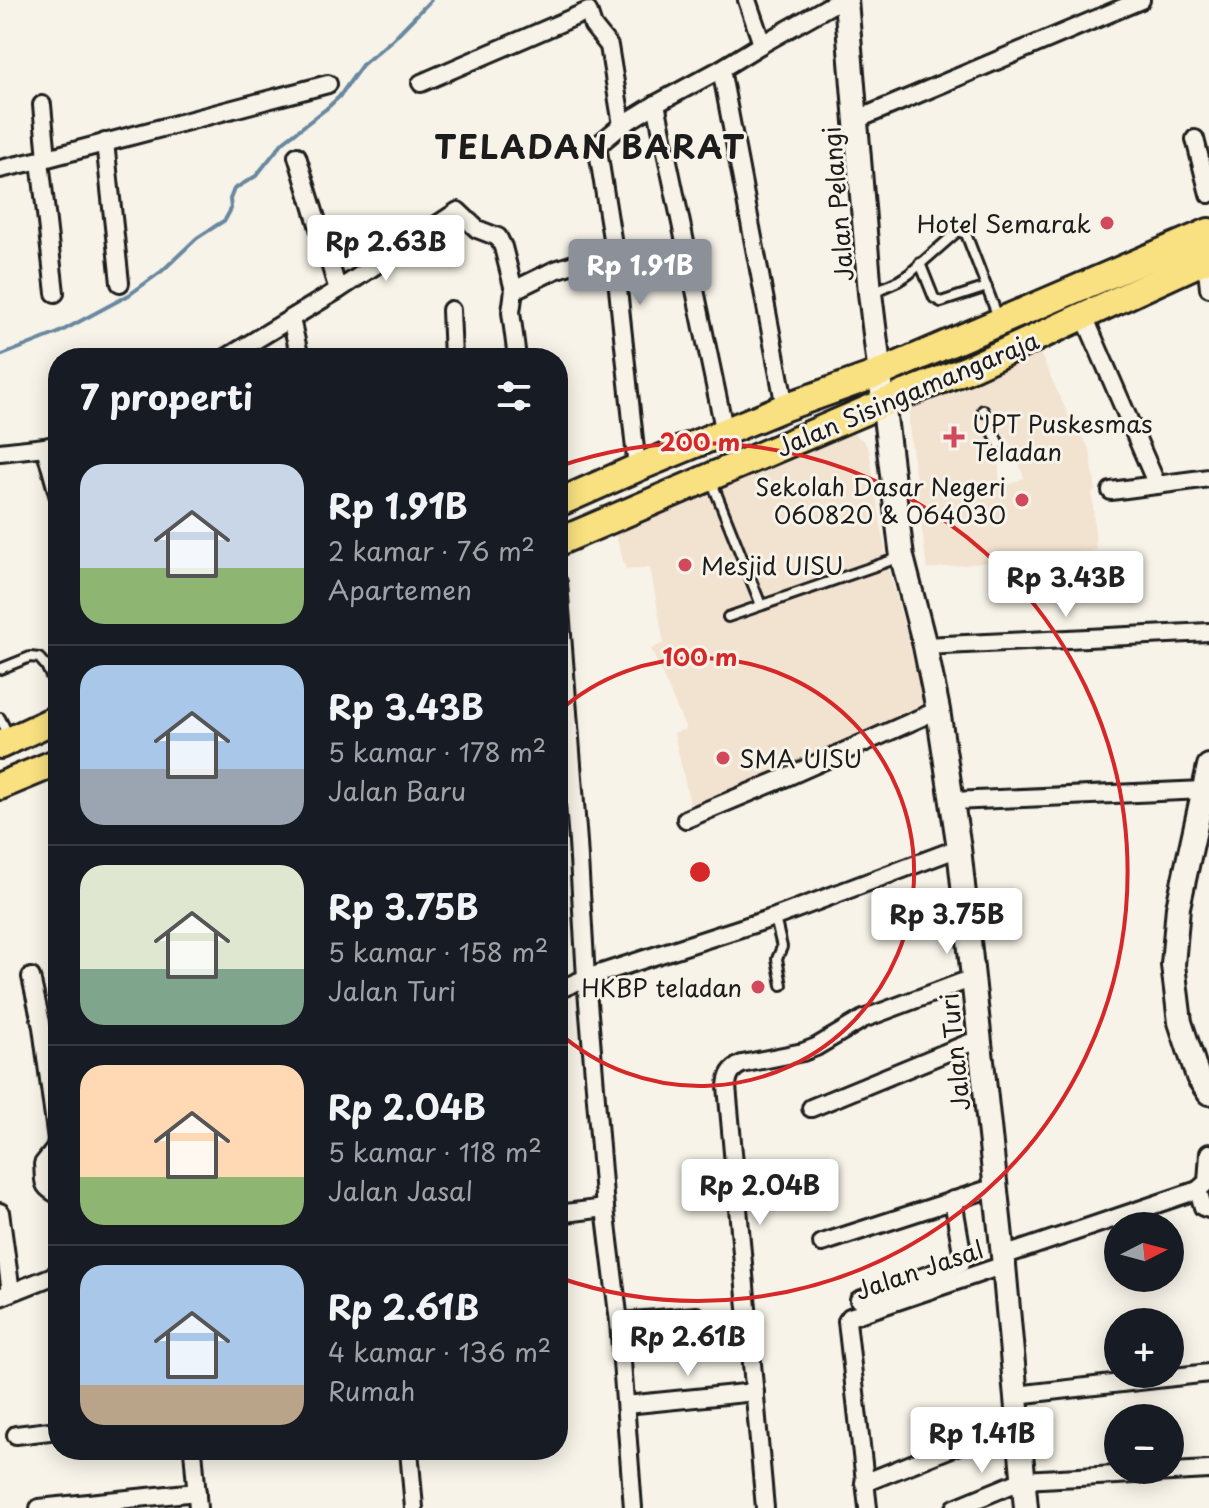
<!DOCTYPE html>
<html lang="id">
<meta charset="utf-8">
<style>
:root{--surface:#171b24;--page:#20242c;--text:#f1f3f6;--muted:#9ea1a6;--line:#363941;--accent:#8c9099}
body{margin:0;font-family:"Playpen Sans",sans-serif;background:var(--page);color:var(--text);height:100vh;display:flex;flex-direction:column;font-size:30px;white-space:nowrap}
*{box-sizing:border-box;margin:0}
p{font-size:26px;color:var(--muted)}
.icon{flex:none;width:44px;height:44px;fill:none;stroke:currentColor;stroke-width:2;stroke-linecap:round;stroke-linejoin:round}
.map{position:relative;flex:1;overflow:hidden}
.side{position:absolute;left:48px;top:348px;width:520px;height:1112px;display:flex;flex-direction:column;background:var(--surface);border-radius:32px;box-shadow:0 4px 20px #0003}
.side>*{flex:none}
.needle{width:52px;rotate:84deg}
.controls{position:absolute;left:1104px;top:1212px;display:grid;gap:16px}
.controls a{display:grid;place-items:center;width:80px;height:80px;border-radius:50%;background:var(--surface);box-shadow:0 4px 20px #0003;font-size:40px}
.price{position:absolute;translate:-50% -68px;padding:0 18px;border-radius:8px;background:#fff;color:#222;font-size:26px;line-height:52px;filter:drop-shadow(0 2px 4px #0008)}
.price::after{content:'';position:absolute;left:50%;top:48px;width:24px;height:18px;margin-left:-12px;background:inherit;clip-path:polygon(0 0,100% 0,50% 100%)}
.price.current{background:var(--accent);color:#fff}
ul{padding:0;list-style:none}
li{display:flex;align-items:center;gap:24px;height:200px;padding:0 32px}
li+li{border-top:2px solid var(--line)}
li span{display:grid;place-items:center;flex:none;width:224px;height:160px;border-radius:24px;color:#555}
li>.icon{margin-inline-start:auto}
span .icon{width:96px;height:96px;fill:#fffc;stroke-width:1}
li b{font-size:34px}
h2{display:flex;justify-content:space-between;align-items:center;height:96px;padding:0 32px;font-size:34px}
.map>svg:first-child{display:block}
</style>
<div class="map">
<svg width="1209" height="1508" viewBox="0 0 1209 1508">
<rect width="100%" height="100%" fill="#f7f3e8"/>
<filter id="ink" filterUnits="userSpaceOnUse"><feTurbulence type="fractalNoise" baseFrequency=".0125" numOctaves="2"/><feDisplacementMap in="SourceGraphic" scale="16" xChannelSelector="R" yChannelSelector="G"/><feConvolveMatrix kernelMatrix="1 2 1 2 8 2 1 2 1" color-interpolation-filters="sRGB"/></filter>
<g filter="url(#ink)">
<g fill="#f2e2d0" fill-rule="evenodd">
<path d="M1040,353l37,82 4,-1 9,17 6,40 -4,2 4,57 -169,19 -18,-144v-13l7,-11 72,-33 3,7zM1005,433l14,29 5,16 -24,11 -3,-53z"/>
<polygon points="854,434 864,441 869,451 887,562 927,710 766,781 691,808 674,733 686,729 651,649 664,643 650,567 626,570 615,533 715,492 842,435"/>
</g>
<g fill="none" stroke-linecap="round" stroke-linejoin="round">
<polyline stroke="#6788a0" stroke-width="4" points="0,356 58,333 129,295 162,271 197,238 225,220 231,209 230,199 234,189 256,176 283,142 326,109 339,97 362,65 393,39 431,0"/>
<defs>
<g id="lane">
<polyline points="920,263 934,298 941,302 987,287"/>
<polyline points="871,293 898,281 909,274 958,231 966,234 998,317"/>
<polyline points="983,410 984,412"/>
<polyline points="993,432 999,444"/>
<polyline points="711,480 761,605"/>
<polyline points="728,617 901,557"/>
<polyline points="0,669 30,657 39,658 46,666 58,691"/>
<polyline points="0,718 9,736"/>
<polyline points="775,918 782,947 777,959 782,985"/>
</g>
<g id="street">
<polyline points="747,0 762,44"/>
<polyline points="721,69 785,407"/>
<polyline points="421,83 588,11 593,26 609,46 622,125"/>
<polyline points="656,104 725,433"/>
<polyline points="42,105 47,158"/>
<polyline points="856,120 1141,0"/>
<polyline points="1195,139 1209,194"/>
<polyline points="105,142 120,283"/>
<polyline points="297,156 338,290"/>
<polyline points="40,160 55,293"/>
<polyline points="0,169 40,160 328,84"/>
<polyline points="1206,259 1209,288"/>
<polyline points="451,310 453,358"/>
<polyline points="1084,316 1157,485"/>
<polyline points="291,319 300,358"/>
<polyline points="226,358 338,290 458,211 477,229 498,237 503,247 514,290"/>
<polyline points="517,358 511,312 514,290 555,270 614,251"/>
<polyline points="45,447 58,494"/>
<polyline points="0,452 45,447 58,444"/>
<polyline points="637,468 614,251 598,151 599,144 622,125 656,104 721,69 762,44 840,0"/>
<polyline points="1111,491 1209,478"/>
<polyline points="558,583 578,842 586,978 605,1208 619,1322 633,1508"/>
<polyline points="925,646 1209,632"/>
<polyline points="953,801 1204,790"/>
<polyline points="686,819 782,779 938,710"/>
<path d="M31,977l11,50 15,113 -2,9 -12,15c2,19 -3,21 15,31"/>
<polyline points="558,990 586,978 775,917 959,848"/>
<polyline points="811,1108 979,1039"/>
<polyline points="1198,1190 1203,1207 1209,1209"/>
<polyline points="0,1212 11,1292"/>
<polyline points="558,1214 605,1208"/>
<polyline points="822,1243 995,1187"/>
<polyline points="1003,1256 1198,1190 1207,1182 1209,1153"/>
<polyline points="0,1297 58,1274"/>
<polyline points="859,1300 961,1263 963,1258 953,1200"/>
<polyline points="619,1322 697,1316"/>
<polyline points="1016,1395 1209,1373"/>
<polyline points="626,1405 755,1392"/>
<polyline points="16,1435 58,1430"/>
<polyline points="193,1450 198,1508"/>
<polyline points="409,1450 414,1508"/>
<polyline points="864,1483 1019,1421"/>
<polyline points="39,1508 197,1492"/>
<path d="M765,1508l-38,-422c1,-11 4,-17 15,-22l61,-12 13,-5 47,-28 110,-41"/>
<polyline points="868,1508 847,1321 850,1317 1004,1265"/>
<polyline points="955,1508 1023,1480 1209,1470"/>
</g>
<g id="secondary">
<polyline points="846,0 870,293 902,557 925,646 938,710 959,848 1004,1265 1026,1508"/>
<polyline points="1209,766 1178,907 1173,965 1180,1022 1198,1077 1209,1093"/>
</g>
<g id="primary">
<polyline points="558,503 637,468 785,407 880,373 1209,232"/>
<polyline points="558,542 907,393 968,369 1209,258"/>
<polyline points="0,745 58,718"/>
<polyline points="0,786 58,762"/>
</g>
</defs>
<use href="#lane" stroke="#1c1c1c" stroke-width="14"/>
<use href="#street" stroke="#1c1c1c" stroke-width="22"/>
<use href="#secondary" stroke="#1c1c1c" stroke-width="28"/>
<use href="#primary" stroke="#1c1c1c" stroke-width="32"/>
<use href="#lane" stroke="#f7f3e8" stroke-width="8"/>
<use href="#street" stroke="#f7f3e8" stroke-width="16"/>
<use href="#secondary" stroke="#f7f3e8" stroke-width="22"/>
<use href="#primary" stroke="#f9e181" stroke-width="26"/>
</g>
</g>
<g fill="none" stroke="#d62828" stroke-width="4">
<path d="M558 712A214 214 0 1 1 558 1032"/>
<path d="M560 466A429 429 0 1 1 560 1278"/>
</g>
<g fill="#d1495b" stroke="#f7f3e8" stroke-width="3">
<circle cx="1107" cy="223" r="8"/>
<path d="M950 425h8v8h8v8h-8v8h-8v-8h-8v-8h8z"/>
<circle cx="1022" cy="500" r="8"/>
<circle cx="685" cy="565" r="8"/>
<circle cx="723" cy="758" r="8"/>
<circle cx="758" cy="987" r="8"/>
</g>
<g text-anchor="middle" dominant-baseline="central" stroke-width="6" stroke-linejoin="round" paint-order="stroke">
<g font-size="24" fill="#1c1c1c" stroke="#f7f3e8">
<text transform="translate(837 204) rotate(-95)">Jalan Pelangi</text>
<text transform="translate(907 393) rotate(-23)">Jalan Sisingamangaraja</text>
<text transform="translate(954 1052) rotate(-96)">Jalan Turi</text>
<text transform="translate(919 1269) rotate(-19)">Jalan Jasal</text>
</g>
<g font-size="24" fill="#1c1c1c" stroke="#f7f3e8" text-anchor="end">
<text x="1091" y="223">Hotel Semarak</text>
<text x="972" y="423" text-anchor="start">UPT Puskesmas<tspan x="972" dy="28">Teladan</tspan></text>
<text x="1006" y="486">Sekolah Dasar Negeri<tspan x="1006" dy="28">060820 &amp; 064030</tspan></text>
<text x="701" y="565" text-anchor="start">Mesjid UISU</text>
<text x="739" y="758" text-anchor="start">SMA UISU</text>
<text x="742" y="987">HKBP teladan</text>
</g>
<g font-size="32" font-weight="bold" letter-spacing="2" fill="#1c1c1c" stroke="#f7f3e8">
<text x="590" y="146">TELADAN BARAT</text>
</g>
</g>
<circle cx="700" cy="872" r="12" fill="#d62828" stroke="#f7f3e8" stroke-width="4"/>
<g font-size="24" text-anchor="middle" font-weight="bold" fill="#d62828" stroke="#f7f3e8" stroke-width="6" stroke-linejoin="round" paint-order="stroke">
<text x="700" y="451">200 m</text>
<text x="700" y="666">100 m</text>
</g>
</svg>
<div class="controls">
<a><svg class="needle" viewBox="-14 -14 28 28"><path d="M0-13l5 13h-10z" fill="#e53935"/><path d="M0 13l5-13h-10z" fill="#9ea1a6"/></svg></a>
<a>+</a>
<a>−</a>
</div>
<b class="price" style="left:386px;top:283px">Rp 2.63B</b>
<b class="price current" style="left:640px;top:307px">Rp 1.91B</b>
<b class="price" style="left:1066px;top:619px">Rp 3.43B</b>
<b class="price" style="left:947px;top:956px">Rp 3.75B</b>
<b class="price" style="left:760px;top:1227px">Rp 2.04B</b>
<b class="price" style="left:688px;top:1378px">Rp 2.61B</b>
<b class="price" style="left:982px;top:1475px">Rp 1.41B</b>
<section class="side">
<h2>7 properti<svg class="icon" aria-label="filters" viewBox="0 0 24 24"><path d="M4 7h16M4 17h16"/><circle cx="9" cy="7" r="2"/><circle cx="15" cy="17" r="2"/></svg></h2>
<ul>
<li><span style="background:linear-gradient(#c9d6e8 65%,#8fb573 0)"><svg class="icon" aria-label="home" viewBox="0 0 24 24"><path d="M3 11l9-7 9 7M6 9v11h12V9"/></svg></span><div><b>Rp 1.91B</b><p>2 kamar · 76 m²</p><p>Apartemen</p></div></li>
<li><span style="background:linear-gradient(#a9c7e8 65%,#9aa5b1 0)"><svg class="icon" aria-label="home" viewBox="0 0 24 24"><path d="M3 11l9-7 9 7M6 9v11h12V9"/></svg></span><div><b>Rp 3.43B</b><p>5 kamar · 178 m²</p><p>Jalan Baru</p></div></li>
<li><span style="background:linear-gradient(#dfe7d0 65%,#7fa58c 0)"><svg class="icon" aria-label="home" viewBox="0 0 24 24"><path d="M3 11l9-7 9 7M6 9v11h12V9"/></svg></span><div><b>Rp 3.75B</b><p>5 kamar · 158 m²</p><p>Jalan Turi</p></div></li>
<li><span style="background:linear-gradient(#ffd9b3 70%,#8fb573 0)"><svg class="icon" aria-label="home" viewBox="0 0 24 24"><path d="M3 11l9-7 9 7M6 9v11h12V9"/></svg></span><div><b>Rp 2.04B</b><p>5 kamar · 118 m²</p><p>Jalan Jasal</p></div></li>
<li><span style="background:linear-gradient(#a9c7e8 75%,#b9a48a 0)"><svg class="icon" aria-label="home" viewBox="0 0 24 24"><path d="M3 11l9-7 9 7M6 9v11h12V9"/></svg></span><div><b>Rp 2.61B</b><p>4 kamar · 136 m²</p><p>Rumah</p></div></li>
</ul>
</section>
</div>
